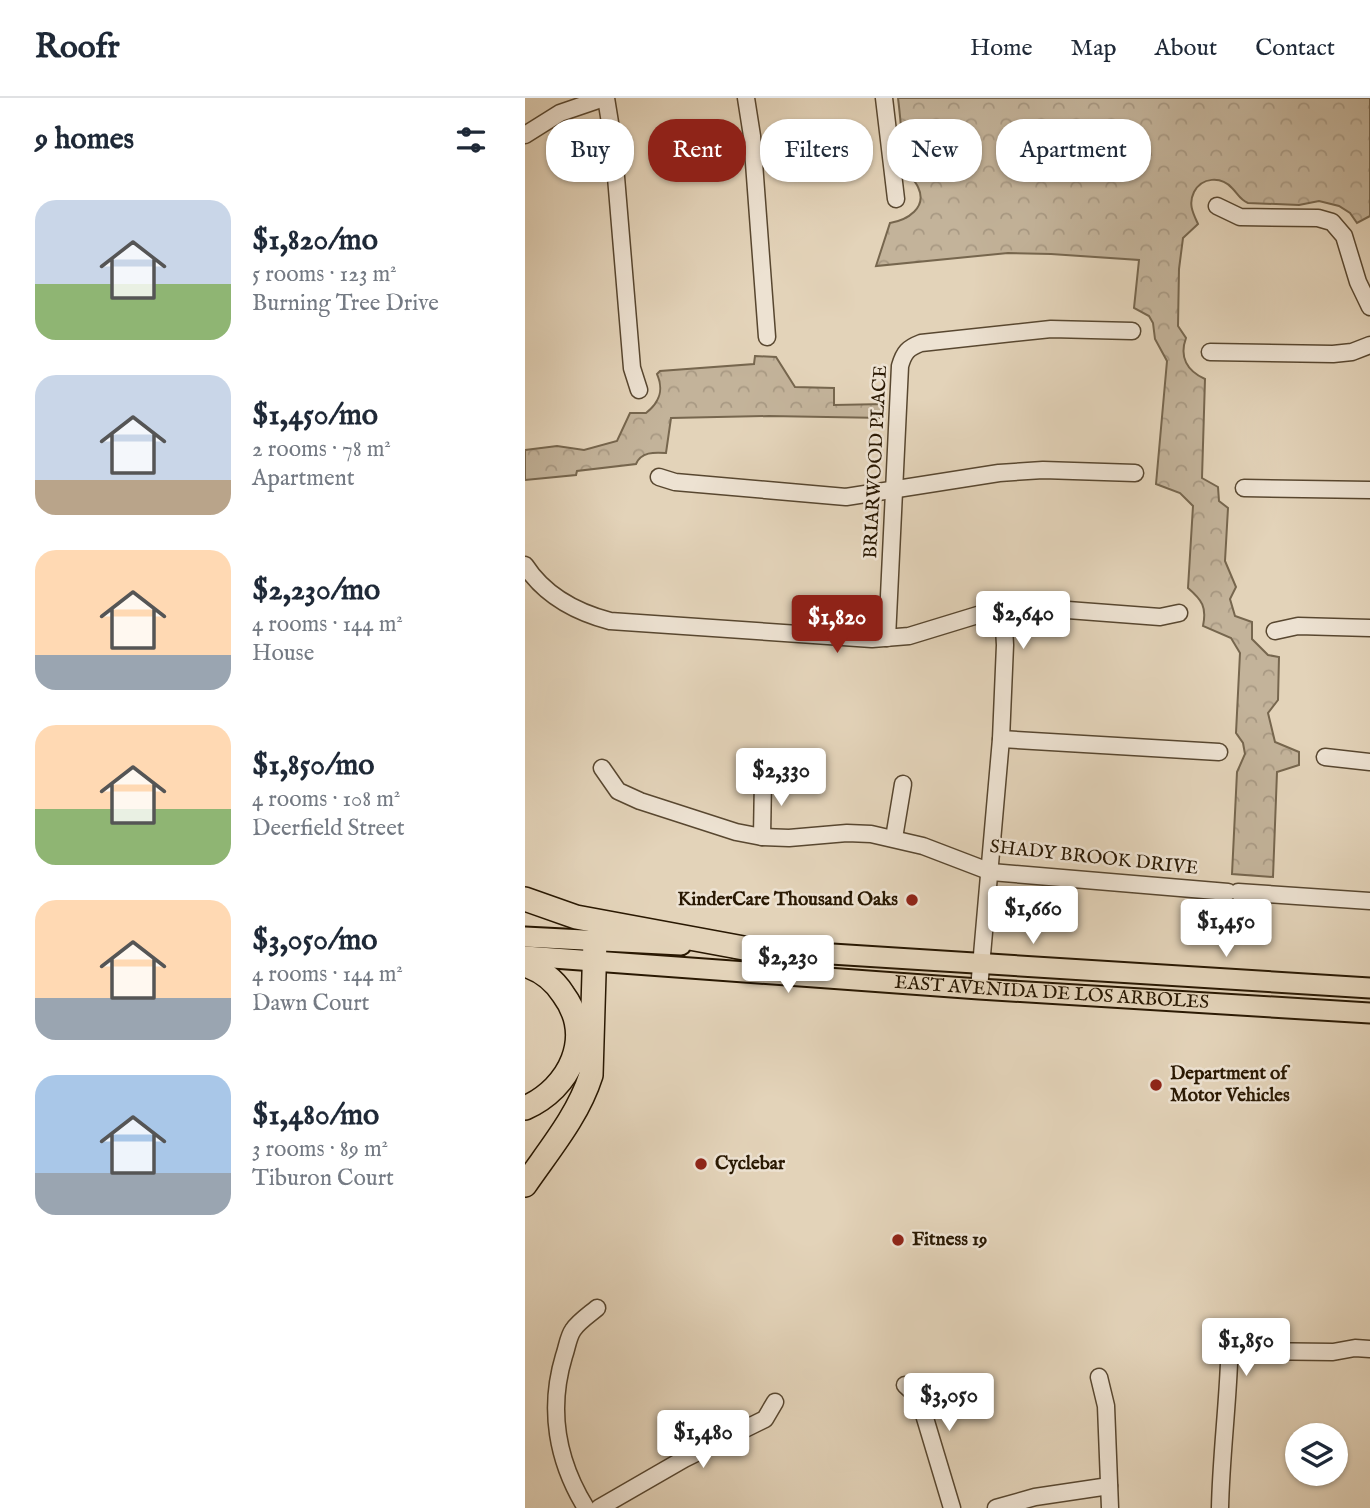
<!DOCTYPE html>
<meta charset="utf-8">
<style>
:root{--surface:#fff;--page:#f6f6f7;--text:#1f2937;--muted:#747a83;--line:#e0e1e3;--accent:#8f2418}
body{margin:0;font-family:"IM FELL English",serif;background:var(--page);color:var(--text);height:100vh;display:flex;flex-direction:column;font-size:26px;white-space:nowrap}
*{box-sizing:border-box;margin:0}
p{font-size:23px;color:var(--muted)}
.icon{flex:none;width:38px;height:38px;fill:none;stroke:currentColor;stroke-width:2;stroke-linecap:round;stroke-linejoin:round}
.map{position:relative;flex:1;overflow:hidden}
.drawer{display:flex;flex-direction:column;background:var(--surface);width:525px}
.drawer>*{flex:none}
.top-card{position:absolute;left:21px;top:21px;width:665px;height:63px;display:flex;gap:14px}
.tools{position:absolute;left:760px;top:1325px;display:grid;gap:14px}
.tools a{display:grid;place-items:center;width:63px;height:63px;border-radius:50%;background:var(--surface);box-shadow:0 2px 5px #0004;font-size:35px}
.price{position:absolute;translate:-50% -60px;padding:0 16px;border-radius:7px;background:#fff;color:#222;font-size:23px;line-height:46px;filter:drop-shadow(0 2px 4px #0008)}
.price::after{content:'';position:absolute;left:50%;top:42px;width:21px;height:16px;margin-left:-10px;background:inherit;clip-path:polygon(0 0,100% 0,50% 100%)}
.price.on{background:var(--accent);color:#fff}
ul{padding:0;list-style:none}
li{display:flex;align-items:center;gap:21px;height:175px;padding:0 35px}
li span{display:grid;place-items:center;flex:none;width:196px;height:140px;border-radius:21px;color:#555}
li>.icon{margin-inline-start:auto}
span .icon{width:84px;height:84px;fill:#fffc;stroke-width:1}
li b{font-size:30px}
h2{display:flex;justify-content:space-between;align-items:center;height:84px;padding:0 35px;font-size:30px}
.pill{padding:0 24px;border-radius:28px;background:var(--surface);box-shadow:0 2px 5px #0004;font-size:24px;line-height:63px}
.pill.on{background:var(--accent);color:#fff}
header{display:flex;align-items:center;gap:42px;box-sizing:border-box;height:98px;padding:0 35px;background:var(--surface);border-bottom:2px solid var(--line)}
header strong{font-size:33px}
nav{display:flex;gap:38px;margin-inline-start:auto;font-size:24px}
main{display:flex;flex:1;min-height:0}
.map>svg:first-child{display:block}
</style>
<header>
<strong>Roofr</strong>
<nav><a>Home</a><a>Map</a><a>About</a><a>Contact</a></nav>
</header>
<main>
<section class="drawer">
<h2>9 homes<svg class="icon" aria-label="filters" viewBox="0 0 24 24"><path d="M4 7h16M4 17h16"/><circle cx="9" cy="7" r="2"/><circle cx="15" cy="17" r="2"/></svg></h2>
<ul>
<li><span style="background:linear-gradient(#c9d6e8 60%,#8fb573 0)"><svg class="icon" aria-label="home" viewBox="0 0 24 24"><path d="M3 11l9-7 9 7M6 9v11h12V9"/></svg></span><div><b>$1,820/mo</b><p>5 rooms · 123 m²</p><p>Burning Tree Drive</p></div></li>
<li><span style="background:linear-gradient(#c9d6e8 75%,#b9a48a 0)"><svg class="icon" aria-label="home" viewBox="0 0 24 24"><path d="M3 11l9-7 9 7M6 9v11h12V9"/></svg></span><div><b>$1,450/mo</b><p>2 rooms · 78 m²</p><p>Apartment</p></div></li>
<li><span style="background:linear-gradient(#ffd9b3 75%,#9aa5b1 0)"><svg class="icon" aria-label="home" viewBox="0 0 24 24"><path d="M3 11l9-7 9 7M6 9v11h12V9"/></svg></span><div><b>$2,230/mo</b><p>4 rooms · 144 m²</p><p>House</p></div></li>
<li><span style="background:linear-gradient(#ffd9b3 60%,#8fb573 0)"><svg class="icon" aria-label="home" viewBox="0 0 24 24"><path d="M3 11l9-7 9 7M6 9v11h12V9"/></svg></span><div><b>$1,850/mo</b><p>4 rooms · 108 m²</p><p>Deerfield Street</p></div></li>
<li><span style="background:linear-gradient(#ffd9b3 70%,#9aa5b1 0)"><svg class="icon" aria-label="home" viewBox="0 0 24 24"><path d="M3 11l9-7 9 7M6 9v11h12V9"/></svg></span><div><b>$3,050/mo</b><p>4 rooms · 144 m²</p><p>Dawn Court</p></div></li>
<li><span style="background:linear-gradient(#a9c7e8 70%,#9aa5b1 0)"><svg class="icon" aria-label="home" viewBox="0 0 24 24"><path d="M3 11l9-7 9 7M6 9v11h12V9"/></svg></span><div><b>$1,480/mo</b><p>3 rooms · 89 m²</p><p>Tiburon Court</p></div></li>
</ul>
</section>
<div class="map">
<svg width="845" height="1410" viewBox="0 0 845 1410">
<defs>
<pattern id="park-crowns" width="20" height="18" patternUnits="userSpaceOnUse" patternTransform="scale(1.75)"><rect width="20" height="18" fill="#c3b39a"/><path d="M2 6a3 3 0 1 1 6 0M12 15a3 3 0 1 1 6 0" fill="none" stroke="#a89983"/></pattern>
</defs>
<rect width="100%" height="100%" fill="#e3d3b9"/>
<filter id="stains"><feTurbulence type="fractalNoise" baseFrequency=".00286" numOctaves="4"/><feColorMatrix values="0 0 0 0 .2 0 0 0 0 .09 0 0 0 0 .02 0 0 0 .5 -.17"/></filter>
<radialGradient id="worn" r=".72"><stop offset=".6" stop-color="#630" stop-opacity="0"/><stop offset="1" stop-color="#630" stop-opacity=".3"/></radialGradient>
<g fill="url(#park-crowns)" stroke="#76664e" stroke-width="2">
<path d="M373,0h472v118l-13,7 -7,-10 -11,-7 -20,-5 -20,4 -51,-2c-8,-3 -10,-9 -16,-15 -11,-12 -30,-11 -38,4 -6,12 -1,21 4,32l-15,14 -4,31 -1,57 8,12c-7,19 1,33 19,41l-3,99 16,9 1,14 9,7 -3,53 11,26 -6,12 5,17 17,6v17l16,16 11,2 -1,43 -10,13 7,29 24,10v13l-22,7 -4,105 -41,-3 5,-102 8,-18 -2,-11 -7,-10 4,-80 -9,-15 -28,-12c4,-19 -1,-26 -15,-38l5,-82 -13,-13 -24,-9 11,-123 -12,-22 -2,-16 -4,-7 -15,-8 5,-48 -88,-6 -43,-1 -132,13 14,-43c17,-3 38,-15 28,-36 -3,-7 -10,-11 -12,-18 -4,-23 -5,-48 -8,-71z"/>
<path d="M230,258l21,1 19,30 39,1v17l51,-1 -1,14 -115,-2 -98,2 -5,35c-12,-1 -25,-1 -30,11l-59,7 -1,4 -51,5v-30l32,-4 27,4 33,-9 13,-28h16c14,-11 18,-23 11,-39l3,-3 94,-7z"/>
</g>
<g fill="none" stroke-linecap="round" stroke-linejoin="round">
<defs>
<g id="minor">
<polyline points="81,0 88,43 107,270 114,292"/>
<polyline points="221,0 227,38 242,239"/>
<polyline points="359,0 371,101"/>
<polyline points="0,37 35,15 79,0"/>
<polyline points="692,108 715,119 793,120 807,124 819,138 833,184 845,209"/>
<polyline points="685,254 808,256 827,254 845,247"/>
<polyline points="134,379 150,384 321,399 474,375 518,372 610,375"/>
<polyline points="719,390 845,392"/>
<path d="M0,467c20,31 51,47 85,56l262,18 37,-3 72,-22 47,-7 132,10 19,-4"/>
<polyline points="750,533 773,528 845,530"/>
<path d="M362,540l13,-272c4,-14 8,-18 21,-23l130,-14 81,2"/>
<polyline points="476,641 694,654"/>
<polyline points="800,659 845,664"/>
<polyline points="77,670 93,693 115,703 211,734 237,739 264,740 322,735 346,736 398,748 466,774 703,794"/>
<polyline points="237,739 238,681"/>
<polyline points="369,740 378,686"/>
<polyline points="713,794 845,803"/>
<polyline points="454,891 476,641 480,547 478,512"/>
<polyline points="574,1279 581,1308 585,1410"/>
<polyline points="380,1287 394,1300 427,1410"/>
<path d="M61,1410c-29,-47 -38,-99 -22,-152 3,-8 4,-19 9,-26 5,-8 17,-16 24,-22"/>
<polyline points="74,1410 159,1361 240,1321 250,1304"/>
<polyline points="471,1410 510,1399 584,1388"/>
<path d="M695,1410c1,-49 7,-96 9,-145l3,-8 6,-4 95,1 22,-4 15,1"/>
</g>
<g id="major">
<polyline points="0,839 156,847"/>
<polyline points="211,850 845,890"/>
<path id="s1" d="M0,858l454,33 391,24"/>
</g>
<g id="highway">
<polyline points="0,801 51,819 224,851"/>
<path d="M0,867c16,5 29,15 38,29 32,43 7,94 -38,114"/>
<path d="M0,1087c24,-35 53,-69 66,-110l4,-135"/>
</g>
</defs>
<use href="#minor" stroke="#584730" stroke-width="19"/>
<use href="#major" stroke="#291802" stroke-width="23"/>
<use href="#highway" stroke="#291802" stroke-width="26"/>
<use href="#minor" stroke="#ede2d2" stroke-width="16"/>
<use href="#major" stroke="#e3d3b9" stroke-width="19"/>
<use href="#highway" stroke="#e3d3b9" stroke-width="23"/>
</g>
<g fill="#8f2418" stroke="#ede2d2" stroke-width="2.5">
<circle cx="387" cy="802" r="7"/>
<circle cx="631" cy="987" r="7"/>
<circle cx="176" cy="1066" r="7"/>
<circle cx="373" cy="1142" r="7"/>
</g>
<g text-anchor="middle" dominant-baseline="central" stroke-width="5" stroke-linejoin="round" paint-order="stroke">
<g font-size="19" fill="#291802" stroke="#ede2d2">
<text transform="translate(351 364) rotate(-87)">BRIARWOOD PLACE</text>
<text transform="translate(569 760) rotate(6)">SHADY BROOK DRIVE</text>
<text stroke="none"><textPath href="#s1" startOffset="528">EAST AVENIDA DE LOS ARBOLES</textPath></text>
</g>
<g font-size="19" font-weight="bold" fill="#291802" stroke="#ede2d2" text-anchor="start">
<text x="373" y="802" text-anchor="end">KinderCare Thousand Oaks</text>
<text x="645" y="976">Department of<tspan x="645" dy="22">Motor Vehicles</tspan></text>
<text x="190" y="1066">Cyclebar</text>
<text x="387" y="1142">Fitness 19</text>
</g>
</g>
<rect width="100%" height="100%" filter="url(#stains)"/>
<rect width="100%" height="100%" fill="url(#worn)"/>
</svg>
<div class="tools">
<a><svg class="icon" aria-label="layers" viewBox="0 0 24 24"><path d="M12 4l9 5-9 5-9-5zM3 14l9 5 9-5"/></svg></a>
</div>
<b class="price" style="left:498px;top:553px">$2,640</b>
<b class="price on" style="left:312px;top:557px">$1,820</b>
<b class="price" style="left:256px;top:710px">$2,330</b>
<b class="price" style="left:508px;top:848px">$1,660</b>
<b class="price" style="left:701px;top:861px">$1,450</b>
<b class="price" style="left:263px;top:897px">$2,230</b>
<b class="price" style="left:721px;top:1280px">$1,850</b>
<b class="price" style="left:424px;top:1335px">$3,050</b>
<b class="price" style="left:178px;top:1372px">$1,480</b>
<div class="top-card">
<a class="pill">Buy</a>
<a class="pill on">Rent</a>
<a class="pill">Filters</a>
<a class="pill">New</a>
<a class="pill">Apartment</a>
</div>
</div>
</main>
